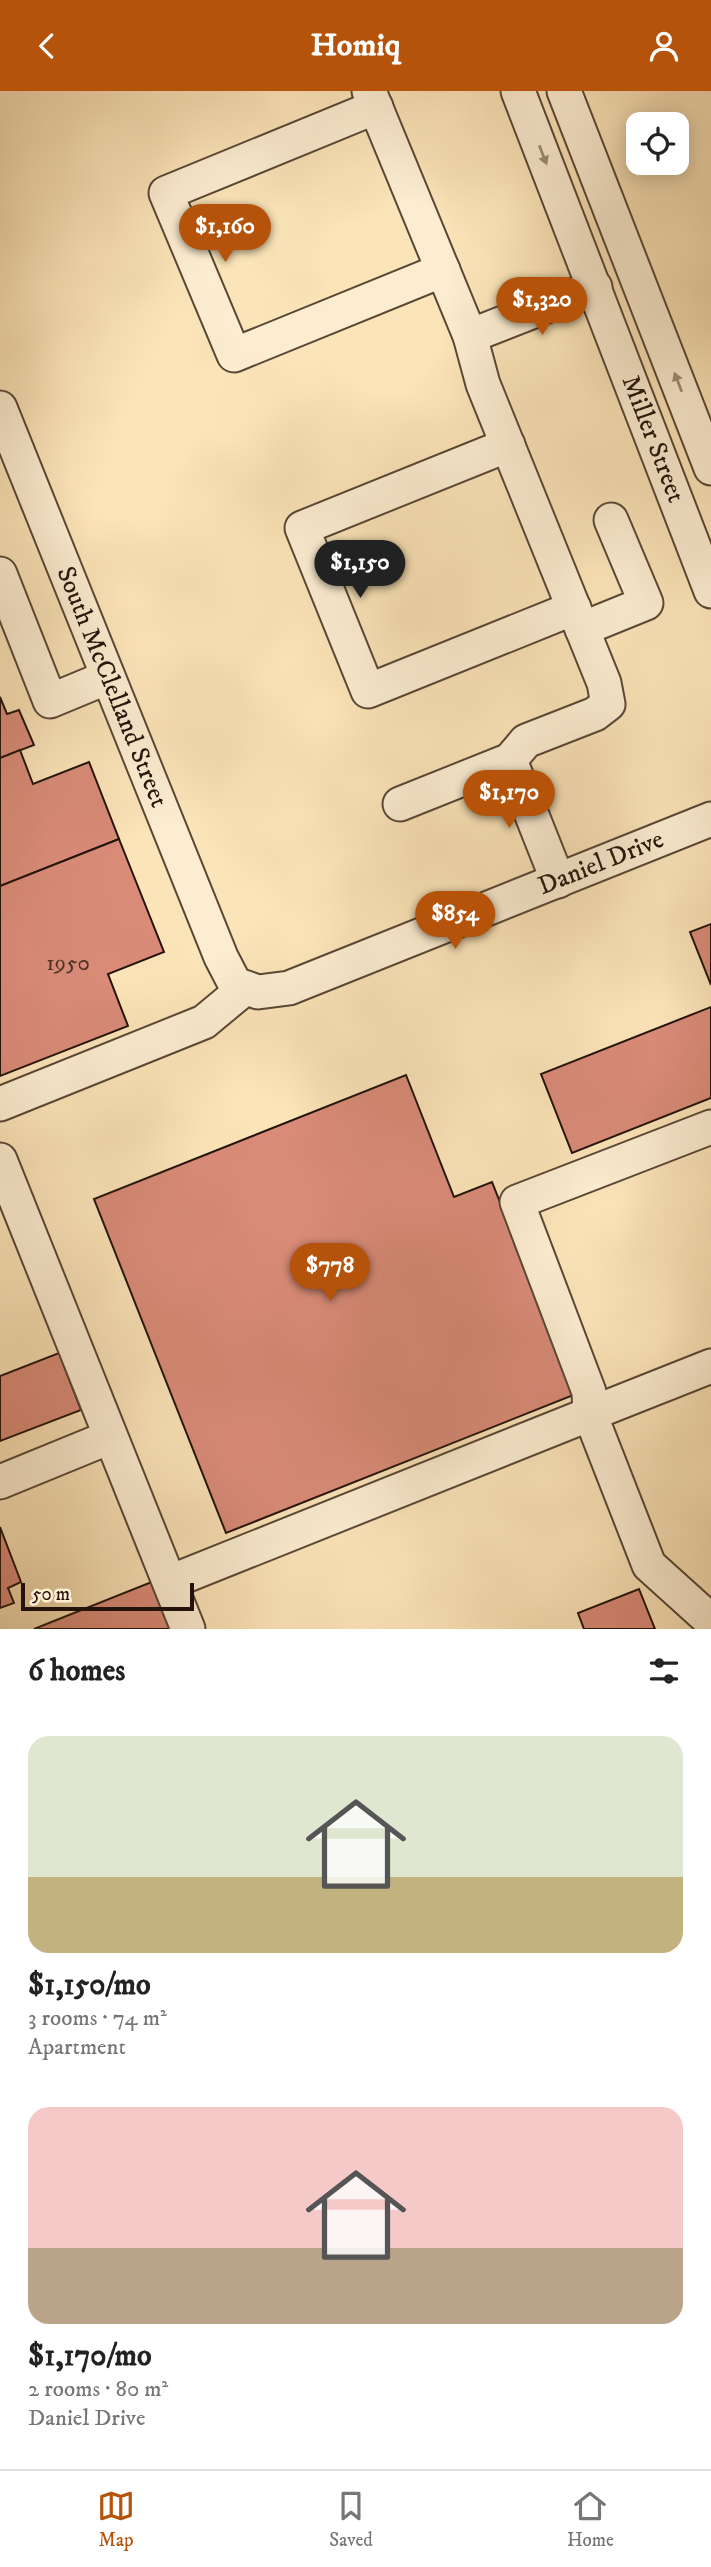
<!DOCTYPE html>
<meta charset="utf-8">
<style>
:root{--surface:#fff;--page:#f2f2f2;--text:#222;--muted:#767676;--line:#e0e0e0;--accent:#b45309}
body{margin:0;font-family:"IM FELL DW Pica",serif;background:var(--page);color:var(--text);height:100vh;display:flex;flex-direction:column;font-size:26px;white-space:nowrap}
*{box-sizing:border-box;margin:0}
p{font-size:23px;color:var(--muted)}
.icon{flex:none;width:38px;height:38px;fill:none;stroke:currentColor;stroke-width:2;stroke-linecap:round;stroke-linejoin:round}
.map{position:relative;height:1538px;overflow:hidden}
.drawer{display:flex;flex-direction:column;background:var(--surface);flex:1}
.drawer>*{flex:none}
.fabs{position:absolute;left:626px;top:21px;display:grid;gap:14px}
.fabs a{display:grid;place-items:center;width:63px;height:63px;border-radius:14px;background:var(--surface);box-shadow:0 4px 18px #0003;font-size:35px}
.scale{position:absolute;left:21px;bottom:18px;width:173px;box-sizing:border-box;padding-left:7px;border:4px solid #23130b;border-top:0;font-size:19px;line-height:24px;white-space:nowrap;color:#23130b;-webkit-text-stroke:5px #fcedd1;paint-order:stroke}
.price{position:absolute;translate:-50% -60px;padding:0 16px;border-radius:24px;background:var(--accent);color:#fff;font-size:23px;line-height:46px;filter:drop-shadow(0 2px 4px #0008)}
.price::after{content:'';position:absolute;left:50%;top:42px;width:21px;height:16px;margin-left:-10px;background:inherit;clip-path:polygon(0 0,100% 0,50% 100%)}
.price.active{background:#222;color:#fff}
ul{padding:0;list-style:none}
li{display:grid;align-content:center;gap:14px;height:371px;padding:0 28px}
li span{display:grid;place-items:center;height:217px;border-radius:21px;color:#555}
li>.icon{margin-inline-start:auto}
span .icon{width:126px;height:126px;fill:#fffc;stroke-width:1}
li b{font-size:30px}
h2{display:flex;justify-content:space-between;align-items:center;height:84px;padding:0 28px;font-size:30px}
header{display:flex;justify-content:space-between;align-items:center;height:91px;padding:0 28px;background:var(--accent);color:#fff;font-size:32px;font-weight:700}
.dock{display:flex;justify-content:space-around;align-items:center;height:98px;border-top:2px solid var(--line);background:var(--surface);font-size:19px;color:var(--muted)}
.dock a{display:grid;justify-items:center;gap:4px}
.dock .active{color:var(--accent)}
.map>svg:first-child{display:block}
</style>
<header><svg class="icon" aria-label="back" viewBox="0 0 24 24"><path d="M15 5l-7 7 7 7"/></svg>Homiq<svg class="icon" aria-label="person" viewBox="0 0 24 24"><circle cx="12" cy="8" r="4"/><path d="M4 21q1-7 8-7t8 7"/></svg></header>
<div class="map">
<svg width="711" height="1538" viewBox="0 0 711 1538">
<rect width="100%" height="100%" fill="#fbe4b8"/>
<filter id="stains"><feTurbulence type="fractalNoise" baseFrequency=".00286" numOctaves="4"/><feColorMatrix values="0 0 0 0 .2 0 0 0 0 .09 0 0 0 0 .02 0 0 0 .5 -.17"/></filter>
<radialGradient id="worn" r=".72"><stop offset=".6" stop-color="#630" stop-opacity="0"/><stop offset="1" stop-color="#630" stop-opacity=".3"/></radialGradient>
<g fill="#d98b78" stroke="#23130b" stroke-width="2">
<polygon points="0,606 7,623 19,619 34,654 0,667"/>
<polygon points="20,659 33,693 89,671 119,748 0,795 0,667"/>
<polygon points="119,748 164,861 108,883 128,935 0,985 0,795"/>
<polygon points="711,833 711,894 690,841"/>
<polygon points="711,916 711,1007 572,1062 541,983"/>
<polygon points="406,984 454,1106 492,1091 576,1303 226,1442 94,1108"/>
<polygon points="59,1262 81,1319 0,1350 0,1285"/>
<polygon points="0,1436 21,1491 8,1497 14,1512 0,1517"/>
<polygon points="154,1490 173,1538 34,1538"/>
<polygon points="639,1498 655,1538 584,1538 578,1522"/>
</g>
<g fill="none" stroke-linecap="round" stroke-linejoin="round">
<defs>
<g id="minor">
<polyline points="369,0 470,245 483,293 604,592 608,613 595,623 526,650 510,669 400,713"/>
<polyline points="518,0 711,500"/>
<polyline points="564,0 711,377"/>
<polyline points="376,16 166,102 234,264 443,179"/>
<polyline points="470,245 595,196"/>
<polyline points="0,317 221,866 235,893 258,901 289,897 711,728"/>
<polyline points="508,354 302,437 368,600 574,517"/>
<polyline points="0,483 50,610 108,586"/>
<polyline points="582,538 646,512 611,429"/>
<polyline points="510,669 558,790"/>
<polyline points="0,1013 204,931 245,897"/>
<polyline points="711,1036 517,1111 589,1301 590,1323 711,1275"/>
<polyline points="0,1069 188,1538"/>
<polyline points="0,1391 110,1346"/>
<polyline points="170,1491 590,1323 649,1474 711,1530"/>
</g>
</defs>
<use href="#minor" stroke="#594736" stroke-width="37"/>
<use href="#minor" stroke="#fcedd1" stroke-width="33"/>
</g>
<defs><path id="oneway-solid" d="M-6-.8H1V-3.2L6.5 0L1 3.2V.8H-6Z" transform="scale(1.75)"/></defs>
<g fill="#9a8b78">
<use href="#oneway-solid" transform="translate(543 64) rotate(69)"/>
<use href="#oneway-solid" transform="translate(678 291) rotate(-111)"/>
</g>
<g text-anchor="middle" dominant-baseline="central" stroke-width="5" stroke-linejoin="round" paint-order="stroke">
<g font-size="23" fill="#503126">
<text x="68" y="872">1950</text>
</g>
<g font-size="26" fill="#23130b" stroke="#fcedd1">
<text transform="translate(653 348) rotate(69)">Miller Street</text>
<text transform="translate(112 596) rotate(68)">South McClelland Street</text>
<text transform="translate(601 772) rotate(-22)">Daniel Drive</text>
</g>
</g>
<rect width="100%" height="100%" filter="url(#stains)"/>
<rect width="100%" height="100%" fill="url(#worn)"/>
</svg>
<div class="fabs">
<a><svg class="icon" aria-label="locate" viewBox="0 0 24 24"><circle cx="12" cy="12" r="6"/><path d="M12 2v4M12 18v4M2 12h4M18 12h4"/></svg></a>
</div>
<div class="scale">50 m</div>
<b class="price" style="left:225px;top:173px">$1,160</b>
<b class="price" style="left:542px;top:246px">$1,320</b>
<b class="price active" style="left:360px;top:509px">$1,150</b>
<b class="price" style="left:509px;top:739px">$1,170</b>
<b class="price" style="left:455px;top:860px">$854</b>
<b class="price" style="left:330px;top:1212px">$778</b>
</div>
<section class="drawer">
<h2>6 homes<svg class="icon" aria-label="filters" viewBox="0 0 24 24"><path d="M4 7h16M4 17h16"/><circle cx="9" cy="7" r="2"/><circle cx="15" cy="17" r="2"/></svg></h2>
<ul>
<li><span style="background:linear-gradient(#dfe7d0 65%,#c2b280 0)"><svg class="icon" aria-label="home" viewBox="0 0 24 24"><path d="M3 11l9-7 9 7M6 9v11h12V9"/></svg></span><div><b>$1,150/mo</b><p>3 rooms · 74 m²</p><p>Apartment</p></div></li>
<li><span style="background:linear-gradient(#f6c9c9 65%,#b9a48a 0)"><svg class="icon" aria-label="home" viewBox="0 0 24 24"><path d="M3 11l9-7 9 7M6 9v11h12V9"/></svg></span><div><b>$1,170/mo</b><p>2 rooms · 80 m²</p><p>Daniel Drive</p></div></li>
</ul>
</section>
<nav class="dock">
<a class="active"><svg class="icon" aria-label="map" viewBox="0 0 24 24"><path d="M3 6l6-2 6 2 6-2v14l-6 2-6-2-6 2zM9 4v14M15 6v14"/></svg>Map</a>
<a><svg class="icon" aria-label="saved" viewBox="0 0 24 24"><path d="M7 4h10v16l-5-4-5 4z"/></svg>Saved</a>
<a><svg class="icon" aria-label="home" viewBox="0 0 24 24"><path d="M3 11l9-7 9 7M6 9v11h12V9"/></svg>Home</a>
</nav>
